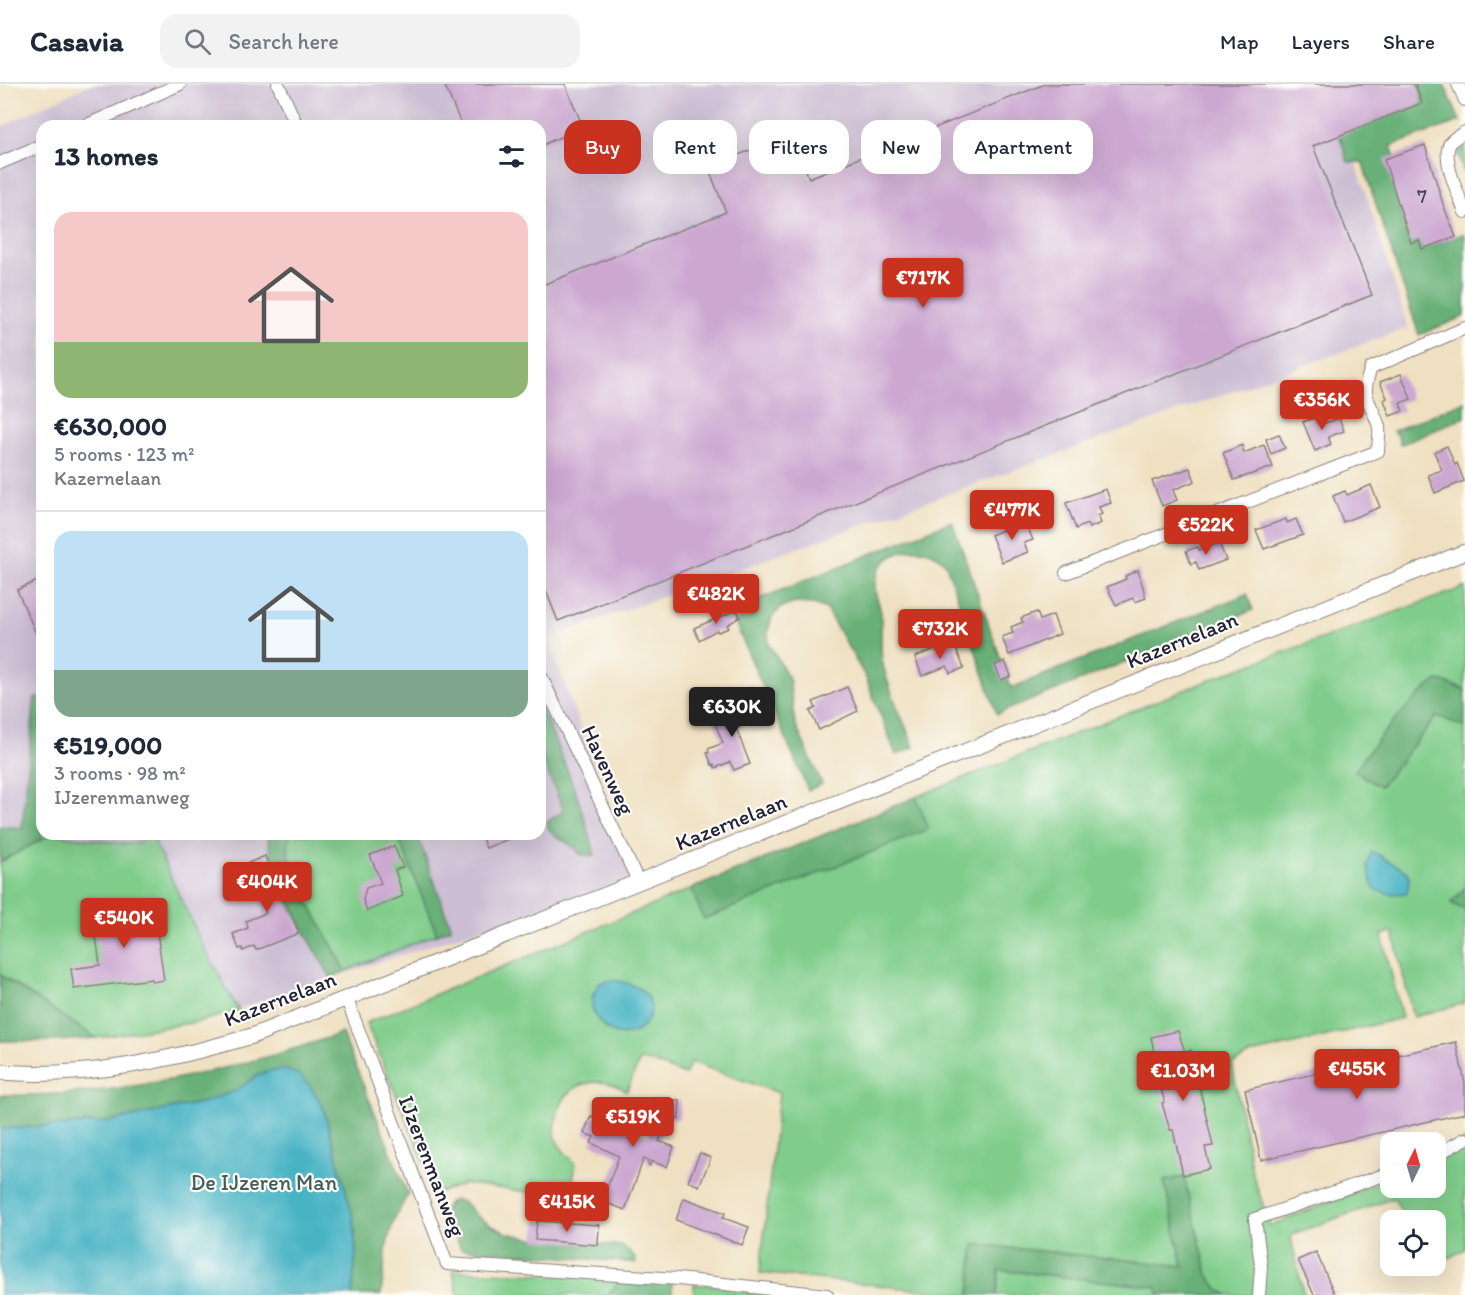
<!DOCTYPE html>
<meta charset="utf-8">
<style>
:root{--surface:#fff;--page:#f2f2f3;--text:#1f2937;--muted:#747a83;--line:#e0e1e3;--accent:#c8321e}
body{margin:0;font-family:Itim,sans-serif;background:var(--page);color:var(--text);height:100vh;display:flex;flex-direction:column;font-size:22px;white-space:nowrap}
*{box-sizing:border-box;margin:0}
p{font-size:20px;color:var(--muted)}
.icon{flex:none;width:33px;height:33px;fill:none;stroke:currentColor;stroke-width:2;stroke-linecap:round;stroke-linejoin:round}
.map{position:relative;flex:1;overflow:hidden}
.side{position:absolute;left:36px;top:36px;width:510px;height:720px;display:flex;flex-direction:column;background:var(--surface);border-radius:18px;box-shadow:0 6px 24px #0002}
.side>*{flex:none}
.guide{position:absolute;left:564px;top:36px;width:570px;height:54px;display:flex;gap:12px}
.needle{width:39px;rotate:5deg}
.tools{position:absolute;left:1380px;top:1048px;display:grid;gap:12px}
.tools a{display:grid;place-items:center;width:66px;height:66px;border-radius:12px;background:var(--surface);box-shadow:0 6px 24px #0002;font-size:30px}
.price{position:absolute;translate:-50% -51px;padding:0 14px;border-radius:6px;background:var(--accent);color:#fff;font-size:20px;line-height:39px;filter:drop-shadow(0 2px 3px #0008)}
.price::after{content:'';position:absolute;left:50%;top:36px;width:18px;height:14px;margin-left:-9px;background:inherit;clip-path:polygon(0 0,100% 0,50% 100%)}
.price.current{background:#222;color:#fff}
ul{padding:0;list-style:none}
li{display:grid;align-content:center;gap:12px;height:318px;padding:0 18px}
li+li{border-top:2px solid var(--line)}
li span{display:grid;place-items:center;height:186px;border-radius:18px;color:#555}
li>.icon{margin-inline-start:auto}
span .icon{width:108px;height:108px;fill:#fffc;stroke-width:1}
li b{font-size:26px}
h2{display:flex;justify-content:space-between;align-items:center;height:72px;padding:0 18px;font-size:26px}
.tag{padding:0 21px;border-radius:18px;background:var(--surface);box-shadow:0 6px 24px #0002;font-size:21px;line-height:54px}
.tag.current{background:var(--accent);color:#fff}
header{display:flex;align-items:center;gap:36px;box-sizing:border-box;height:84px;padding:0 30px;background:var(--surface);border-bottom:2px solid var(--line)}
header strong{font-size:28px}
nav{display:flex;gap:33px;margin-inline-start:auto;font-size:21px}
.search{width:420px;height:54px;background:var(--page);display:flex;align-items:center;gap:15px;box-sizing:border-box;padding:0 21px;border-radius:18px;color:var(--muted);font-size:22px}
.map>svg:first-child{display:block}
</style>
<header>
<strong>Casavia</strong>
<div class="search"><svg class="icon" aria-label="search" viewBox="0 0 24 24"><circle cx="10" cy="10" r="6"/><path d="M15 15l6 6"/></svg>Search here</div>
<nav><a>Map</a><a>Layers</a><a>Share</a></nav>
</header>
<div class="map">
<svg width="1465" height="1211" viewBox="0 0 1465 1211">
<rect width="100%" height="100%" fill="#fdfcf7"/>
<filter id="ink" filterUnits="userSpaceOnUse"><feTurbulence type="fractalNoise" baseFrequency=".0167" numOctaves="2"/><feDisplacementMap in="SourceGraphic" scale="12" xChannelSelector="R" yChannelSelector="G"/><feConvolveMatrix kernelMatrix="1 2 1 2 8 2 1 2 1" color-interpolation-filters="sRGB"/></filter>
<filter id="wash" filterUnits="userSpaceOnUse"><feTurbulence type="fractalNoise" baseFrequency=".008" numOctaves="4" result="noise"/><feDisplacementMap in="SourceGraphic" scale="24" xChannelSelector="R" yChannelSelector="G"/><feGaussianBlur stdDeviation="1.35" result="paint"/><feColorMatrix in="noise" values="0 0 0 0 0 0 0 0 0 0 0 0 0 0 0 0 0 1.4 0 .05"/><feComposite in="paint" operator="in"/></filter>
<g filter="url(#wash)">
<rect width="100%" height="100%" fill="#efe0c1"/>
<path fill="#ccbed4" fill-rule="evenodd" d="M91,0h1340l9,23 -90,36 58,185 -860,310 87,240 -411,135 -224,-175v-711zM42,42h498v708h-498z"/>
<g fill="#80cd8b" stroke="#517863" stroke-width="1.5" fill-rule="evenodd">
<path d="M1465,503v103l-8,-4 -77,101 57,-72 28,12v161l-14,15 14,7v93l-52,14 -20,-85 -11,3 20,83 -150,36 -20,10 20,108 18,54 120,-49v11h46v-32l29,-16v109l-29,16v-44h-29l-13,-23 -99,35 -4,5 13,57h-76l-9,-5 -11,-15 -25,-98 -19,4 20,85 -210,-22 -4,51 -210,-22 19,-180 -88,-31 -6,13 -31,-12 -14,-3 -13,31c-31,-18 -64,-9 -71,29 -1,7 -2,17 2,23 4,8 12,14 18,21l-5,25 -26,-1 -9,5 -71,-9 -28,9 -71,-170 325,-134 14,29 223,-89 -12,-32 321,-128zM600,899l45,42 -7,6 -15,4 -31,-29 1,-12z"/>
<polygon points="51,750 126,760 136,759 152,753 202,860 239,927 197,938 96,954 0,891 0,778"/>
<path d="M290,750h107l40,100 -91,37 -53,-97c-4,-14 -7,-26 -3,-40z"/>
<polygon points="998,1186 1157,1203 1160,1211 997,1211"/>
<polygon points="453,1187 623,1193 608,1211 458,1211"/>
<polygon points="694,1200 763,1207 762,1211 694,1211"/>
</g>
<g fill="#68b077" stroke="#456959" stroke-width="1.5">
<polygon points="1418,0 1444,0 1460,37 1391,62 1427,163 1463,150 1465,151 1465,232 1419,251 1362,78 1348,78 1339,50 1423,14"/>
<polygon points="1465,55 1465,92 1454,59"/>
<polygon points="1465,317 1465,333 1400,361 1398,353 1393,347"/>
<path d="M952,437l59,167 236,-94 6,16 -256,104 -51,-150c-10,-12 -25,-17 -41,-13 -22,6 -33,21 -29,44 2,6 4,12 5,18 1,16 -1,31 1,47 6,30 21,59 32,87l-18,8 -31,-79 -39,-67 -12,-5 -18,-1 -14,4 -10,10 -4,14 1,13 20,34 6,45 27,61 -14,6 -78,-179z"/>
<path d="M1438,596l27,10v37l-28,-11 -57,71 -25,-16c17,-27 57,-73 83,-91z"/>
<polygon points="35,614 42,614 42,755 0,778 0,742 22,744"/>
<path d="M540,622c21,49 43,98 55,150l-15,-2c-9,-15 -31,-14 -33,-32l14,-9 2,-4 -23,-55z"/>
<polygon points="916,713 929,745 704,835 691,805"/>
<path d="M267,750h23c-4,14 -1,26 3,40l53,97 -15,7 -48,-85 -8,-21z"/>
<polygon points="397,750 417,750 451,844 437,850"/>
<polygon points="1465,804 1465,826 1451,819"/>
<polygon points="0,891 96,954 59,957 0,957"/>
<path d="M342,949l66,161 -14,26 -7,23 -6,52h-29l4,-42 -2,-32 -31,-114 -66,-31 -21,15 -32,11 -59,12 -37,8 -108,7v-34c116,3 233,-24 342,-62z"/>
<polygon points="1184,1093 1208,1191 1219,1206 1228,1211 1160,1211 1157,1203 999,1186 997,1211 970,1211 974,1160 1183,1182 1164,1097"/>
<polygon points="456,1116 465,1119 475,1130 490,1141 507,1149 530,1154 623,1162 635,1173 636,1179 461,1165 444,1125 450,1118"/>
<polygon points="623,1193 672,1197 672,1211 608,1211"/>
</g>
<g fill="#47b3c4" stroke="#346a80" stroke-width="1.5">
<path d="M1371,768c8,1 10,5 17,9 18,11 25,7 19,32l-17,1 -16,-5 -7,-23z"/>
<path d="M612,896c79,10 18,88 -15,38 -9,-13 -5,-24 3,-35z"/>
<polygon points="272,986 286,986 298,990 311,1003 323,1023 354,1137 356,1169 352,1211 0,1211 0,1045 108,1038 145,1030 204,1018 235,1007 257,992"/>
</g>
<g id="blocks">
<g fill="#cca8d1">
<polygon points="444,0 565,0 583,43 540,62 540,42 462,42"/>
<polygon points="1045,0 1415,0 1422,19 1313,62 1372,211 558,537 540,492 540,202 726,128 708,83 792,50 809,94"/>
<polygon points="1425,61 1443,120 1456,153 1422,165 1419,156 1411,159 1384,75"/>
<polygon points="1401,290 1411,315 1400,319 1403,327 1390,332 1384,316 1387,314 1380,298"/>
<polygon points="1345,299 1351,316 1339,320 1332,303"/>
<polygon points="1320,332 1323,340 1339,334 1344,347 1328,353 1331,360 1315,367 1303,338"/>
<polygon points="1279,350 1285,364 1271,370 1266,355"/>
<polygon points="1242,361 1244,369 1264,361 1273,383 1234,396 1223,369"/>
<polygon points="1447,362 1455,381 1457,379 1464,397 1435,409 1428,391 1442,386 1434,368"/>
<polygon points="1190,384 1195,397 1173,406 1177,416 1162,422 1152,397"/>
<polygon points="1371,401 1380,423 1343,438 1333,412 1345,407 1347,411"/>
<polygon points="1106,405 1111,419 1099,423 1102,430 1098,432 1101,439 1089,444 1087,440 1076,445 1066,419"/>
<polygon points="1286,435 1287,439 1296,435 1303,451 1264,465 1256,446"/>
<polygon points="1025,437 1033,456 1024,459 1028,468 1002,478 991,451"/>
<polygon points="1219,459 1226,476 1199,486 1196,478 1191,480 1186,467 1198,463 1199,466"/>
<polygon points="1138,486 1146,514 1135,518 1133,514 1116,521 1107,503 1126,495 1125,492"/>
<polygon points="42,495 42,563 17,506"/>
<polygon points="737,526 740,533 727,541 729,544 718,548 717,546 699,556 694,544"/>
<polygon points="1037,528 1040,536 1053,531 1060,550 1009,571 1002,553 1013,549 1011,543 1023,538 1021,534"/>
<polygon points="953,558 964,584 950,589 947,582 922,592 915,573"/>
<polygon points="1005,577 1011,592 1001,596 995,581"/>
<polygon points="847,603 858,627 819,646 810,627 816,624 813,618"/>
<polygon points="752,619 759,635 736,644 750,680 734,686 730,678 715,684 714,680 712,681 707,669 709,669 708,665 723,659 713,634"/>
<polygon points="480,750 519,750 519,751 486,764"/>
<polygon points="394,762 403,783 395,786 403,812 367,827 363,816 366,804 381,799 370,771"/>
<polygon points="265,772 283,817 285,816 288,821 299,849 256,866 254,862 243,867 242,864 239,865 233,850 248,844 246,837 266,829 248,779"/>
<polygon points="153,821 164,896 153,898 152,895 74,905 71,885 100,881 93,830"/>
<polygon points="1178,947 1185,968 1191,966 1213,1062 1205,1063 1210,1085 1183,1091 1173,1046 1170,1046 1162,1019 1165,1018 1159,999 1161,999 1151,953"/>
<polygon points="1456,958 1465,999 1465,1029 1261,1076 1245,1006 1335,985 1332,974 1363,967 1366,978"/>
<polygon points="650,1015 680,1016 679,1035 668,1034 659,1057 674,1063 667,1083 651,1077 650,1082 648,1081 648,1076 644,1074 625,1126 602,1117 619,1072 591,1059 594,1053 584,1049 591,1032 649,1052"/>
<polygon points="700,1069 711,1074 699,1102 688,1097"/>
<polygon points="684,1114 725,1129 723,1134 749,1143 742,1161 676,1136"/>
<polygon points="537,1137 599,1141 598,1161 535,1156"/>
<polygon points="1316,1168 1335,1211 1314,1211 1298,1176"/>
</g>
</g>
</g>
<g filter="url(#ink)">
<use href="#blocks" fill-opacity="0" stroke="#88817e" stroke-width="1.5"/>
<g fill="none" stroke-linecap="round" stroke-linejoin="round">
<defs>
<g id="minor">
<polyline points="278,0 297,42"/>
<polyline points="1458,0 1465,16"/>
<polyline points="85,42 180,0"/>
<path d="M1465,48c-5,3 -12,6 -15,11 -9,16 9,52 15,69"/>
<polyline points="0,79 42,61"/>
<path d="M1066,489l312,-122c0,-7 2,-16 1,-24 -8,-28 -20,-27 -8,-59l94,-40"/>
<polyline points="540,590 639,799"/>
<polyline points="346,913 447,1180 678,1195 827,1211"/>
<polyline points="1436,1071 1465,1055"/>
<polyline points="1259,1211 1261,1182 1255,1135 1390,1089"/>
</g>
<path id="tertiary" d="M0,988c86,7 170,-12 252,-36l1213,-484"/>
</defs>
<use href="#minor" stroke="#88817e" stroke-width="14"/>
<use href="#tertiary" stroke="#88817e" stroke-width="17"/>
<use href="#minor" stroke="#fff" stroke-width="12"/>
<use href="#tertiary" stroke="#fff" stroke-width="15"/>
</g>
</g>
<g text-anchor="middle" dominant-baseline="central" stroke-width="4.5" stroke-linejoin="round" paint-order="stroke">
<g font-size="20" fill="#4c4460">
<text x="1422" y="112">7</text>
</g>
<g font-size="22" fill="#22223b" stroke="#fdfcf7">
<text transform="translate(1182 556) rotate(-22)">Kazernelaan</text>
<text transform="translate(608 686) rotate(65)">Havenweg</text>
<text transform="translate(731 738) rotate(-22)">Kazernelaan</text>
<text transform="translate(280 915) rotate(-21)">Kazernelaan</text>
<text transform="translate(432 1082) rotate(69)">IJzerenmanweg</text>
</g>
<g font-size="22" fill="#435e57" stroke="#fdfcf7">
<text x="264" y="1098">De IJzeren Man</text>
</g>
</g>
</svg>
<div class="tools">
<a><svg class="needle" viewBox="-14 -14 28 28"><path d="M0-13l5 13h-10z" fill="#e53935"/><path d="M0 13l5-13h-10z" fill="#747a83"/></svg></a>
<a><svg class="icon" aria-label="locate" viewBox="0 0 24 24"><circle cx="12" cy="12" r="6"/><path d="M12 2v4M12 18v4M2 12h4M18 12h4"/></svg></a>
</div>
<b class="price" style="left:923px;top:225px">€717K</b>
<b class="price" style="left:1322px;top:347px">€356K</b>
<b class="price" style="left:1012px;top:457px">€477K</b>
<b class="price" style="left:1206px;top:472px">€522K</b>
<b class="price" style="left:716px;top:541px">€482K</b>
<b class="price" style="left:940px;top:576px">€732K</b>
<b class="price current" style="left:732px;top:654px">€630K</b>
<b class="price" style="left:267px;top:829px">€404K</b>
<b class="price" style="left:124px;top:865px">€540K</b>
<b class="price" style="left:1357px;top:1016px">€455K</b>
<b class="price" style="left:1183px;top:1018px">€1.03M</b>
<b class="price" style="left:633px;top:1064px">€519K</b>
<b class="price" style="left:567px;top:1149px">€415K</b>
<div class="guide">
<a class="tag current">Buy</a>
<a class="tag">Rent</a>
<a class="tag">Filters</a>
<a class="tag">New</a>
<a class="tag">Apartment</a>
</div>
<section class="side">
<h2>13 homes<svg class="icon" aria-label="filters" viewBox="0 0 24 24"><path d="M4 7h16M4 17h16"/><circle cx="9" cy="7" r="2"/><circle cx="15" cy="17" r="2"/></svg></h2>
<ul>
<li><span style="background:linear-gradient(#f6c9c9 70%,#8fb573 0)"><svg class="icon" aria-label="home" viewBox="0 0 24 24"><path d="M3 11l9-7 9 7M6 9v11h12V9"/></svg></span><div><b>€630,000</b><p>5 rooms · 123 m²</p><p>Kazernelaan</p></div></li>
<li><span style="background:linear-gradient(#bfe0f5 75%,#7fa58c 0)"><svg class="icon" aria-label="home" viewBox="0 0 24 24"><path d="M3 11l9-7 9 7M6 9v11h12V9"/></svg></span><div><b>€519,000</b><p>3 rooms · 98 m²</p><p>IJzerenmanweg</p></div></li>
</ul>
</section>
</div>
